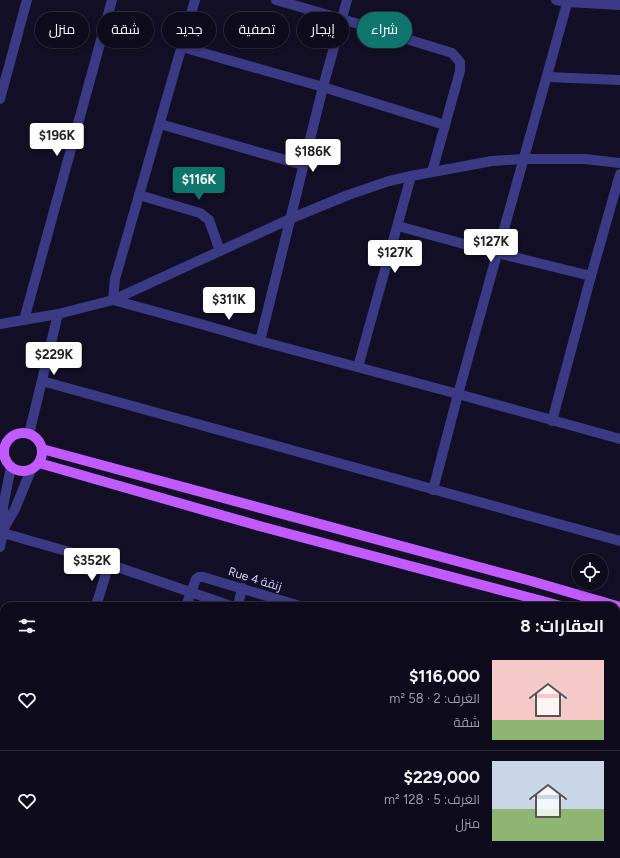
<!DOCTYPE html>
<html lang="ar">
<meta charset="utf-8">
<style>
:root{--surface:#0e0b1c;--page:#1c1929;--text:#f1f3f6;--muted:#9b9ba3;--line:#2e2b3b;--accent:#0f766e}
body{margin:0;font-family:Figtree,Cairo,sans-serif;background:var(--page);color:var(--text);direction:rtl;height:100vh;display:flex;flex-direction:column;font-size:15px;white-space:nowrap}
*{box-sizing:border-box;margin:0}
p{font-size:13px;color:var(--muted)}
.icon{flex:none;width:22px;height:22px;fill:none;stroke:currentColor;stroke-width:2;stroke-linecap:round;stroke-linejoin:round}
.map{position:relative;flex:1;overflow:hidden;direction:ltr}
.details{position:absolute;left:0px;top:602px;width:620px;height:256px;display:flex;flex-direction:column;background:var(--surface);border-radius:12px 12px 0 0;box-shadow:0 2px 6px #0003,0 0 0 1px var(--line);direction:rtl}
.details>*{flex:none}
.guide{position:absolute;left:12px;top:12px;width:400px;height:36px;direction:rtl;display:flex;gap:8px}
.buttons{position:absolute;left:572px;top:554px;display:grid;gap:8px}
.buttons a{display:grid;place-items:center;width:36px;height:36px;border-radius:50%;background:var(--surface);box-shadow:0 2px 6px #0003,0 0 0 1px var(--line);font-size:20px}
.price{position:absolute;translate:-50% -34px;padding:0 9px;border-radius:4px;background:#fff;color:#222;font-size:13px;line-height:26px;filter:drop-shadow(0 1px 2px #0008)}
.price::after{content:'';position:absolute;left:50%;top:24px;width:12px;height:9px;margin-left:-6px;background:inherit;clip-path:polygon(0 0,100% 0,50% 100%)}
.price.on{background:var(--accent);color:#fff}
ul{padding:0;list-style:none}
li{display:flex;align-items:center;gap:12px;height:100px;padding:0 16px}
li+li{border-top:1px solid var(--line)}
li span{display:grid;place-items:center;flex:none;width:112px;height:80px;border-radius:0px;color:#555}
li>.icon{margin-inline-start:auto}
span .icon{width:48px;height:48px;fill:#fffc;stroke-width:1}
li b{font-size:17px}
h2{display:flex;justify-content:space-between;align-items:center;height:48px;padding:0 16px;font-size:17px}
.pill{padding:0 14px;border-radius:18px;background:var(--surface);box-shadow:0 2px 6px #0003,0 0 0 1px var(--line);font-size:14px;line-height:36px}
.pill.on{background:var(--accent);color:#fff}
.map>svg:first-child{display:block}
</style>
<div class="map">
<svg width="620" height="858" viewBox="0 0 620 858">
<rect width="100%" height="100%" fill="#130f26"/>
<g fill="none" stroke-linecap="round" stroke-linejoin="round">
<g stroke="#3d3a85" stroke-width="10">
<polyline points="195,0 115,279 113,300 197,323 260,341 458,394 620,439"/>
<polyline points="276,0 342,19 452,53 460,62 460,71 432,172"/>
<polyline points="556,0 567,2 620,5"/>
<polyline points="182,47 323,87 445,125"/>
<polyline points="547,77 620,80"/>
<polyline points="0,99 27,0"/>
<polyline points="160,124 303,165"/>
<polyline points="139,195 200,213 209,220 220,251"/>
<polyline points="398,226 497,253 591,276"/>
<polyline points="24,320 112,0"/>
<polyline points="0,324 58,314 113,300 292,218 348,195 389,181 411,176 492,161 523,159 585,159 620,163"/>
<polyline points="260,341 323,87 347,0"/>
<polyline points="358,367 411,176"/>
<polyline points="42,381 620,541"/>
<polyline points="552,421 591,276 620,174"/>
<polyline points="29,434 58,314"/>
<polyline points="433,490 458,394 568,0"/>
<polyline points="4,528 3,507 11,467"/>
<polyline points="3,533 94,559 231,606"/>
<polyline points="0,547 4,528 15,509 31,470"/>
<polyline points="96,606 109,564"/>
<polyline points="186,606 196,579 199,577 203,577 300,606"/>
<polyline points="238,606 242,588"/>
<polyline points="0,635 4,636"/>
<polyline points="616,701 620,702"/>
<polyline points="0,737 4,738"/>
<polyline points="616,751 620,762"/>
<polyline points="616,850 620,848"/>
<polyline points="426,854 438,858"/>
<polyline points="109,858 111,854"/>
<polyline points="351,858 352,854"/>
<polyline points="596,858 606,854"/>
</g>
<g stroke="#c25bff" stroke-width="10">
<circle cx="23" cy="452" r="19"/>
<polyline points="42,449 531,581 620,607"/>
<polyline points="39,463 263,527 561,606"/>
<polyline points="616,621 620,622"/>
</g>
</g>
<g text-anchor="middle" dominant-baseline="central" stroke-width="3" stroke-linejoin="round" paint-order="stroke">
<g font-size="12" fill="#d9d4ff" stroke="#130f26">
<text transform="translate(255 579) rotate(17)">Rue 4 زنقة</text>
</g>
</g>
</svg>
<div class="buttons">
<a><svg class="icon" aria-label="locate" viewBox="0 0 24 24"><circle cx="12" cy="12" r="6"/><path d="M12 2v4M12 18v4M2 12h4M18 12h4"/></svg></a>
</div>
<b class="price" style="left:57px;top:157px">$196K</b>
<b class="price" style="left:313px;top:173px">$186K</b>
<b class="price on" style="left:199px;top:201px">$116K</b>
<b class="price" style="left:491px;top:263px">$127K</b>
<b class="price" style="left:395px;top:274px">$127K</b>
<b class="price" style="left:229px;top:321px">$311K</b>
<b class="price" style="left:54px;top:376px">$229K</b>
<b class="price" style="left:92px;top:582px">$352K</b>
<div class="guide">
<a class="pill on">شراء</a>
<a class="pill">إيجار</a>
<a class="pill">تصفية</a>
<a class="pill">جديد</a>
<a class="pill">شقة</a>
<a class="pill">منزل</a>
</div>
<section class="details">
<h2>العقارات: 8<svg class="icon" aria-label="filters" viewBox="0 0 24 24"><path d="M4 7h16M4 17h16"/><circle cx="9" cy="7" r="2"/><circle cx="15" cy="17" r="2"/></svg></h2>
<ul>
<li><span style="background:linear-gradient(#f6c9c9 75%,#8fb573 0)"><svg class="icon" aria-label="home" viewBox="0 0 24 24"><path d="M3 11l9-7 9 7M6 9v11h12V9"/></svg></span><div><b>$116,000</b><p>الغرف: 2 · 58 m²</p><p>شقة</p></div><svg class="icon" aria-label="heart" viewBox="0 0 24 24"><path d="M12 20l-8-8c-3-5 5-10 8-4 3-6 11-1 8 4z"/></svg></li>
<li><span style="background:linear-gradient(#c9d6e8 60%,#8fb573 0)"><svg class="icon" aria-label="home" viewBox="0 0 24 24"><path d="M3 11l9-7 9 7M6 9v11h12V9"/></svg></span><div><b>$229,000</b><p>الغرف: 5 · 128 m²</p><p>منزل</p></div><svg class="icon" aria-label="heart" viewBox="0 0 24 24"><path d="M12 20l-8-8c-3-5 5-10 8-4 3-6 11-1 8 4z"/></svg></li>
</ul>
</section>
</div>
